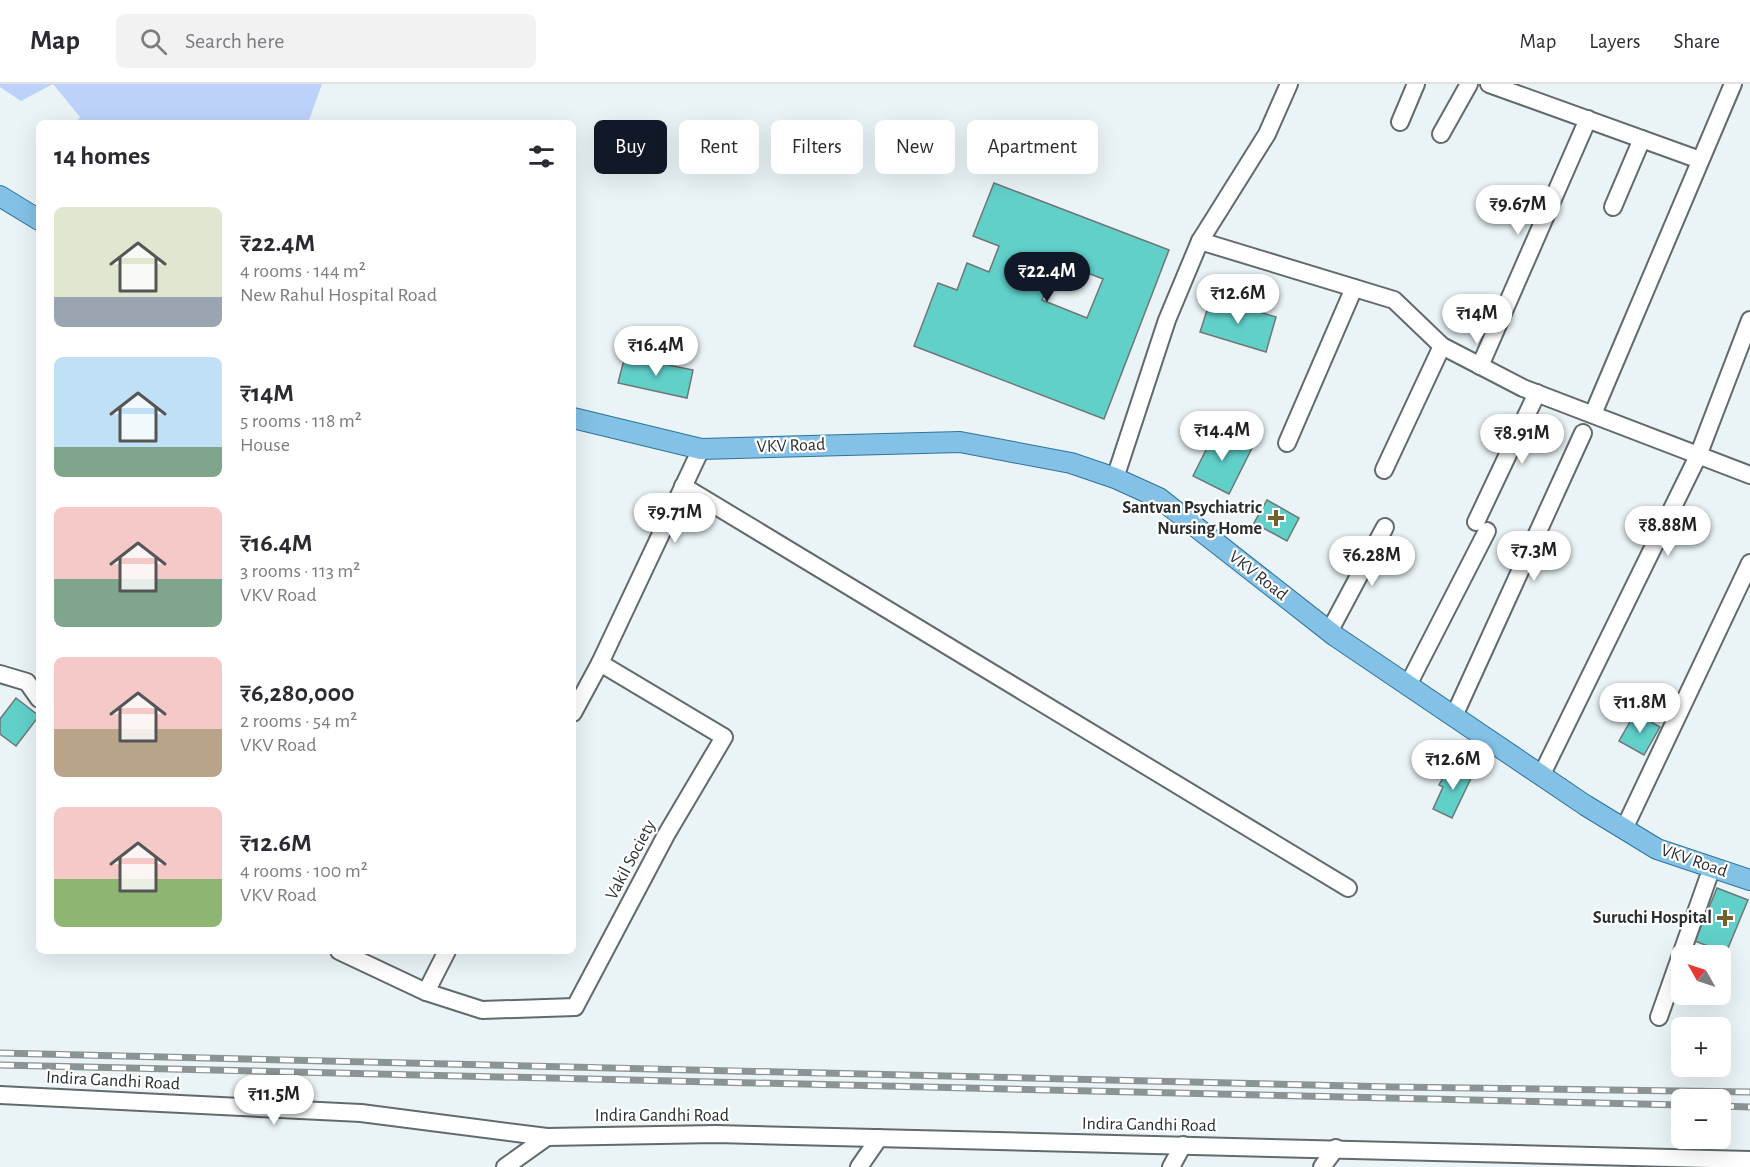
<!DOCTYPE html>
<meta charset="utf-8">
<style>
:root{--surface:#fff;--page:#f2f2f3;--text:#2b2b33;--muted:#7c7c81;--line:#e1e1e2;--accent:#111827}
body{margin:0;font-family:"Alegreya Sans",sans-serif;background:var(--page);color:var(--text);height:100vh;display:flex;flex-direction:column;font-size:22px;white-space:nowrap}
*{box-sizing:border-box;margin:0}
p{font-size:20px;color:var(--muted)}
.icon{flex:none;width:33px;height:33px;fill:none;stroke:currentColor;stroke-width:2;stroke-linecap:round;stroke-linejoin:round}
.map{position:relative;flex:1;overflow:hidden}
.details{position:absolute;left:36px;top:36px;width:540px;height:834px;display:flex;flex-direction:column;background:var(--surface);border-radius:9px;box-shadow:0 6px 24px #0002}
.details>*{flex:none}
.hud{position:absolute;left:594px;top:36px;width:570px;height:54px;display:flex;gap:12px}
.needle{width:39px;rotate:309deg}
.buttons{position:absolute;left:1671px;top:861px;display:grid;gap:12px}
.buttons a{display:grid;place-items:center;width:60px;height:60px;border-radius:9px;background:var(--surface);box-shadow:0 6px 24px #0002;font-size:30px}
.price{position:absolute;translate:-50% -51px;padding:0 14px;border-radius:21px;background:#fff;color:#222;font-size:20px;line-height:39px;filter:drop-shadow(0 2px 3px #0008)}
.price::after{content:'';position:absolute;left:50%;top:36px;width:18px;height:14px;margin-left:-9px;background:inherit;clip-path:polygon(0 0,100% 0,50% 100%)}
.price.active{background:var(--accent);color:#fff}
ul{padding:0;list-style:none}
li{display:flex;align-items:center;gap:18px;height:150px;padding:0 18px}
li span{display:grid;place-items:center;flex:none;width:168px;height:120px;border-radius:9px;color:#555}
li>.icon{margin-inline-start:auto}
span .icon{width:72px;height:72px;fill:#fffc;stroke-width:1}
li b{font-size:26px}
h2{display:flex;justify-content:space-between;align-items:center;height:72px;padding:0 18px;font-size:26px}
.tag{padding:0 21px;border-radius:9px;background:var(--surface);box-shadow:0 6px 24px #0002;font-size:21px;line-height:54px}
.tag.active{background:var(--accent);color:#fff}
header{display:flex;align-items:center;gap:36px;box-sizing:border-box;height:84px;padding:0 30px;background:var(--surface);border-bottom:2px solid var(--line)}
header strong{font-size:28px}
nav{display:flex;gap:33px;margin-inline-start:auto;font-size:21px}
.search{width:420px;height:54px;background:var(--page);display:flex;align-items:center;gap:15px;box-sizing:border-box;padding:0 21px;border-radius:9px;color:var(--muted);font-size:22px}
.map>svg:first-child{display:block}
</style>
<header>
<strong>Map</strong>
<div class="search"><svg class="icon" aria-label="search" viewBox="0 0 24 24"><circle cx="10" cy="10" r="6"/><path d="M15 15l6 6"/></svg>Search here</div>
<nav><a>Map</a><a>Layers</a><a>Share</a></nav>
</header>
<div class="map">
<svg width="1750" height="1083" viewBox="0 0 1750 1083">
<rect width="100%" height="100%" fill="#eaf4f6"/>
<polygon fill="#bdd2fb" points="0,0 322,0 308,39 75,39 80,33 53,0 21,17 0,3"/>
<g fill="#61d0c9" stroke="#6e7776" stroke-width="1.5" fill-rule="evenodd">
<path d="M994,99l175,67 -65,169 -190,-73 24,-63 19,7 10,-27 22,9 10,-26 -26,-10zM1057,177l46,18 -16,39 -45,-18z"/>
<polygon points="1211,214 1276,233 1266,268 1200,248"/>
<polygon points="625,272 693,286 687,314 618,299"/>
<polygon points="1216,346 1252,364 1229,410 1193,392"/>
<polygon points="1267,416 1299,434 1287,457 1254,439"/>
<polygon points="16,614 39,632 16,662 0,650 0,635"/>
<polygon points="1635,629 1660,643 1644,671 1619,657"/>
<polygon points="1455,680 1473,690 1452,734 1433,725 1443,703 1439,701 1444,692 1448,694"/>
<polygon points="1717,804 1748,816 1726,869 1695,857"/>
</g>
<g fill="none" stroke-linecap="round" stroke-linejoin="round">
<defs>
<g id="minor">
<polyline points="1489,0 1700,76"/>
<polyline points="1400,38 1416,0"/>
<polyline points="1441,50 1469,0"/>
<polyline points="1613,123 1642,55"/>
<polyline points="1200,157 1394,216 1442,262 1523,304 1750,391"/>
<polyline points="1480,282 1588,35"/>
<polyline points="1593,330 1733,0"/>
<polyline points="1287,359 1354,204"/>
<polyline points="1384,386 1442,262"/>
<polyline points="1115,394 1167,236 1200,157 1267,50 1289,0"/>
<polyline points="683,402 1348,804"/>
<polyline points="1476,438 1537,309"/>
<polyline points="1329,548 1385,443"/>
<polyline points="600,579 701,365"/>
<polyline points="0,590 27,598 39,615"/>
<polyline points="1408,601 1487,447"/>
<polyline points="1454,632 1583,349"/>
<polyline points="1541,692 1698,372 1750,236"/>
<polyline points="1624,745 1750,479"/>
<polyline points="339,867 426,908"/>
<polyline points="447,867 426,908 482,926 575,923 666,751 724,653 600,579 573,629"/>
<polyline points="1659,933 1712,783"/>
<polyline points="0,1011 361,1029 547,1053 716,1050 1750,1076"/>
<polyline points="505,1083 547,1053"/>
<polyline points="859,1083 879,1054"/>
<polyline points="1171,1083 1183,1061"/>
<polyline points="1322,1083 1336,1064"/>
</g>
<g id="major">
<polyline points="0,112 39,136"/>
<polyline points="573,334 701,365 960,358 1071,379 1115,394 1159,414 1335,552 1585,721 1657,765 1750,796"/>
</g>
</defs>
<use href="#minor" stroke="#616a6c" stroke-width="20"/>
<use href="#major" stroke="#2e739b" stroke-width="22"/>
<use href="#minor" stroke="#fff" stroke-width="16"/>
<use href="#major" stroke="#83c1e6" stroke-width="20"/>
<defs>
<g id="rail">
<polyline points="0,969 1393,1003 1750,1008"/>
<polyline points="0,981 1682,1021"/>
<polyline points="1720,1022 1750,1023"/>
</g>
</defs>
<use href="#rail" stroke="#8c9395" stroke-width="7"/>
<use href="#rail" stroke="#fff" stroke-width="4.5" stroke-dasharray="14" stroke-linecap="butt"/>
</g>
<g fill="#72612f" stroke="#fff" stroke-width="2">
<path d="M1273 425h6v6h6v6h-6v6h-6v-6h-6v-6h6z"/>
<path d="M1722 825h6v6h6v6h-6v6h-6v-6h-6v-6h6z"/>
</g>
<g text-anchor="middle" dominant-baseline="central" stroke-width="4.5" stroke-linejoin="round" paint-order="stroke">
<g font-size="18" fill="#2a2e2f" stroke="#fff">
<text transform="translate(791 362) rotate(-2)">VKV Road</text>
<text transform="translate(1258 492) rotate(38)">VKV Road</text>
<text transform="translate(631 776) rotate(-62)">Vakil Society</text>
<text transform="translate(1694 777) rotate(19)">VKV Road</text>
<text transform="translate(113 997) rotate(3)">Indira Gandhi Road</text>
<text x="662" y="1032">Indira Gandhi Road</text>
<text transform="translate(1149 1041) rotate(1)">Indira Gandhi Road</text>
</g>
<g font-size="18" font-weight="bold" fill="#2a2e2f" stroke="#fff" text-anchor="end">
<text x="1262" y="424">Santvan Psychiatric<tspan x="1262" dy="21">Nursing Home</tspan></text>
<text x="1712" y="834">Suruchi Hospital</text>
</g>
</g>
</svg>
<div class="buttons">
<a><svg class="needle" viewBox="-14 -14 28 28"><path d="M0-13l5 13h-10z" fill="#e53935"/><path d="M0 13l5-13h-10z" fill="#7c7c81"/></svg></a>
<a>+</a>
<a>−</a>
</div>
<b class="price" style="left:1518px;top:152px">₹9.67M</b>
<b class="price active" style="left:1047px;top:219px">₹22.4M</b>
<b class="price" style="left:1238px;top:241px">₹12.6M</b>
<b class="price" style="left:1477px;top:261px">₹14M</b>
<b class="price" style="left:656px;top:293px">₹16.4M</b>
<b class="price" style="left:1222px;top:378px">₹14.4M</b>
<b class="price" style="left:1522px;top:381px">₹8.91M</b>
<b class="price" style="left:675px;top:460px">₹9.71M</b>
<b class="price" style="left:1668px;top:473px">₹8.88M</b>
<b class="price" style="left:1534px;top:498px">₹7.3M</b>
<b class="price" style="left:1372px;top:503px">₹6.28M</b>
<b class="price" style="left:1640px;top:650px">₹11.8M</b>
<b class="price" style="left:1453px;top:707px">₹12.6M</b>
<b class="price" style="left:274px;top:1042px">₹11.5M</b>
<div class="hud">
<a class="tag active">Buy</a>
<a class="tag">Rent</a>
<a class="tag">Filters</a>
<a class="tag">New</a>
<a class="tag">Apartment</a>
</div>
<section class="details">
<h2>14 homes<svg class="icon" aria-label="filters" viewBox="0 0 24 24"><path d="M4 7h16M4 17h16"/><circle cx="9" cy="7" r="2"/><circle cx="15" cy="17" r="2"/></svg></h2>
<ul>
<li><span style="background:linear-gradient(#dfe7d0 75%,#9aa5b1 0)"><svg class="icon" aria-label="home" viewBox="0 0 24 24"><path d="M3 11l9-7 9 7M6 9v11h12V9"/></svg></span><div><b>₹22.4M</b><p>4 rooms · 144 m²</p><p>New Rahul Hospital Road</p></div></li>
<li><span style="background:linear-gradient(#bfe0f5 75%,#7fa58c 0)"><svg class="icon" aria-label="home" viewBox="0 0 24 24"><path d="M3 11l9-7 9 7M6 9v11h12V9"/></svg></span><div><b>₹14M</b><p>5 rooms · 118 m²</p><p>House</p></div></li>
<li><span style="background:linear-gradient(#f6c9c9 60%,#7fa58c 0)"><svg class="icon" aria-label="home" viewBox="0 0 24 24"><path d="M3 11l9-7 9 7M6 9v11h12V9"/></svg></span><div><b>₹16.4M</b><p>3 rooms · 113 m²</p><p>VKV Road</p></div></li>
<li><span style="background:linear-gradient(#f6c9c9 60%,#b9a48a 0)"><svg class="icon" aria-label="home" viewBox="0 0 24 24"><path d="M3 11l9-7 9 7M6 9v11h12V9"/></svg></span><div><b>₹6,280,000</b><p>2 rooms · 54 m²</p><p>VKV Road</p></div></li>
<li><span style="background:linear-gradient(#f6c9c9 60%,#8fb573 0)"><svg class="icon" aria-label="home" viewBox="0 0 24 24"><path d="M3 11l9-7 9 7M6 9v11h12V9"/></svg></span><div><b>₹12.6M</b><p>4 rooms · 100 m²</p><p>VKV Road</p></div></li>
</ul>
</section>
</div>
